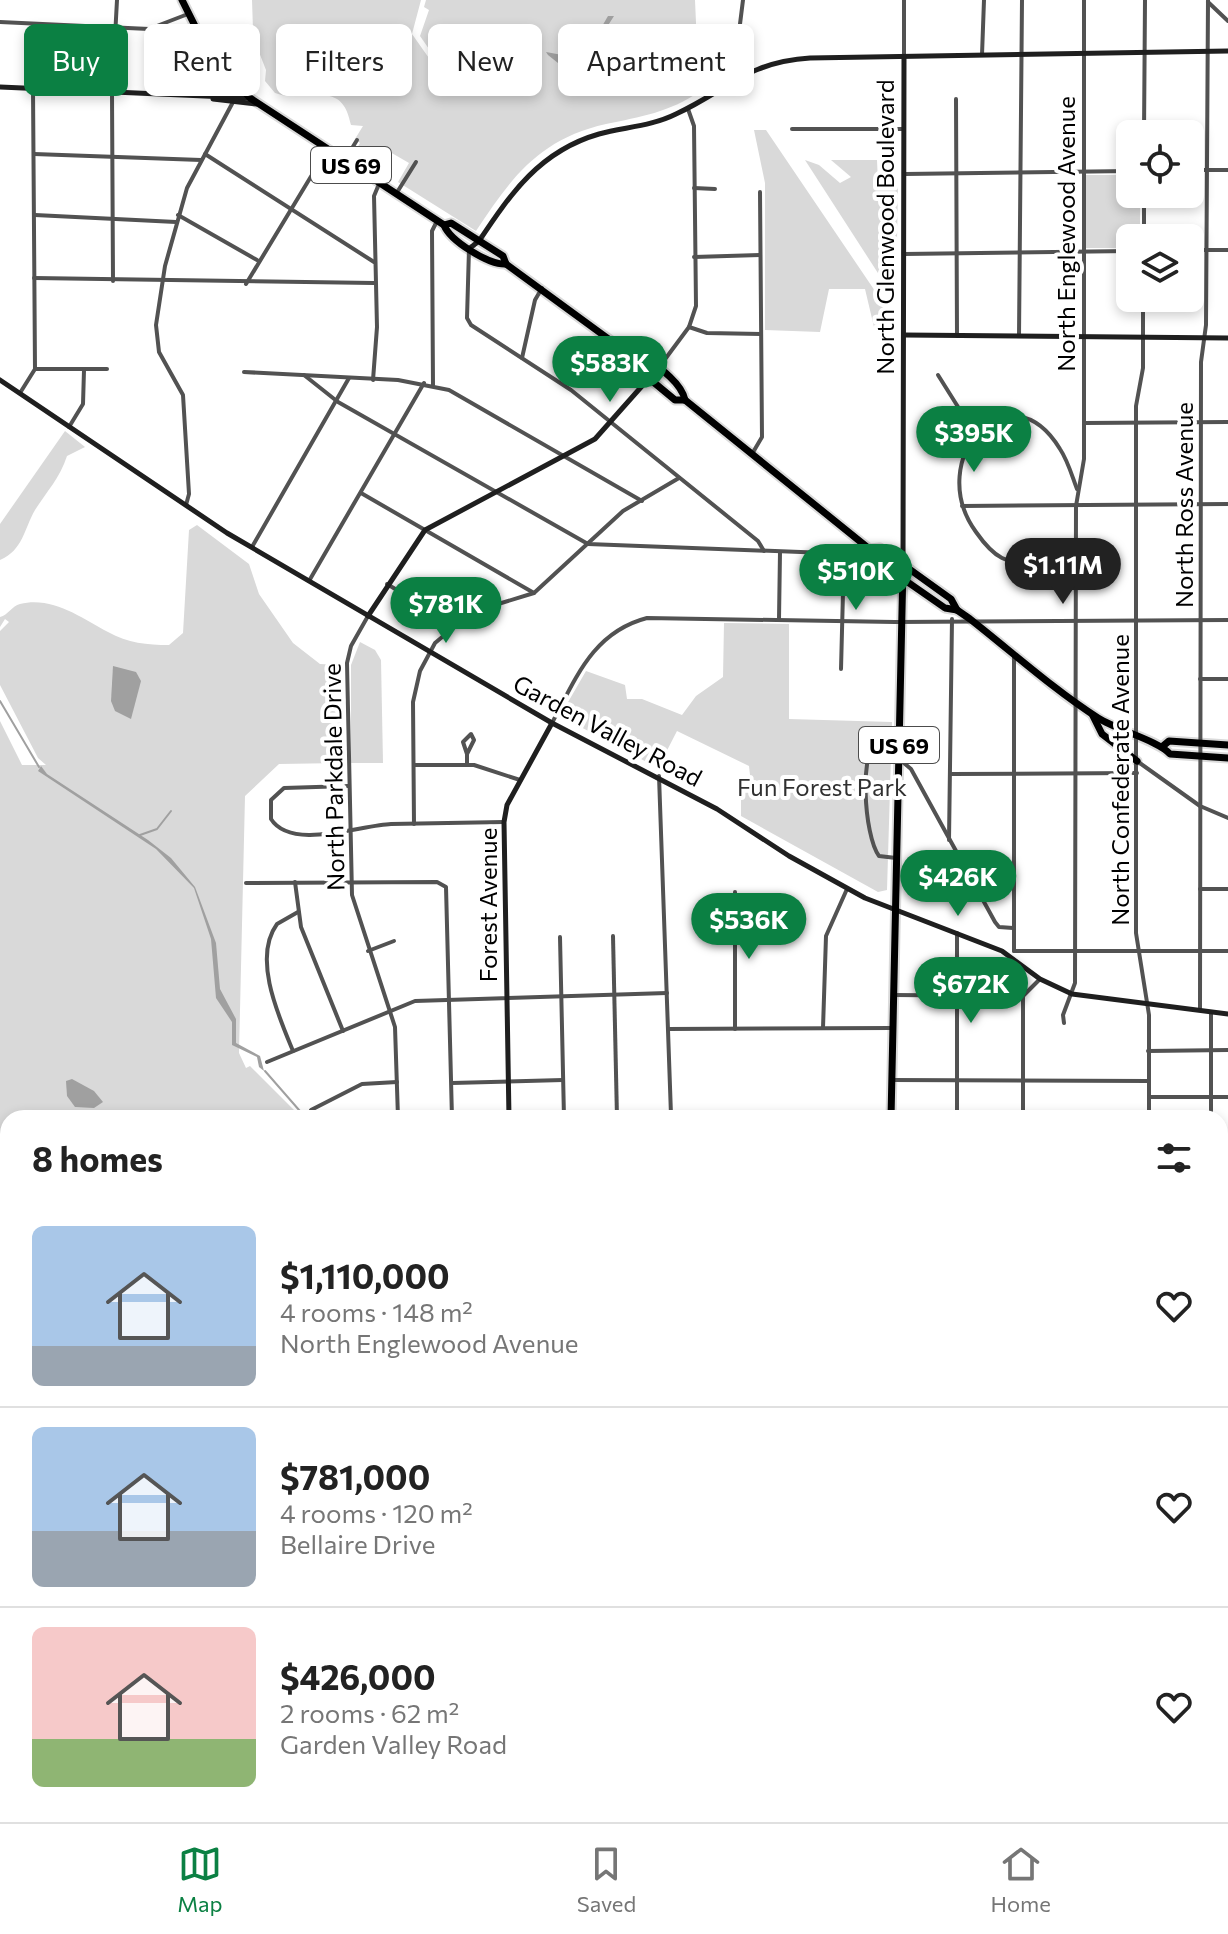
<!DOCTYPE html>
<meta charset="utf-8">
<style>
:root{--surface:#fff;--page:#f6f6f6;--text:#222;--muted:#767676;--line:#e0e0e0;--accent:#0b8043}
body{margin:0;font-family:Commissioner,sans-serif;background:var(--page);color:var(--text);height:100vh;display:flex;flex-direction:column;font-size:30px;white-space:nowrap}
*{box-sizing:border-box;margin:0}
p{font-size:26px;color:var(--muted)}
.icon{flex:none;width:44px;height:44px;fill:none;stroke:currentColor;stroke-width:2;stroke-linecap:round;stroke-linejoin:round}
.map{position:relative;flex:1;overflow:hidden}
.details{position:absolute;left:0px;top:1110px;width:1228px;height:712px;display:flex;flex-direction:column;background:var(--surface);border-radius:24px 24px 0 0;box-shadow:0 4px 12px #0003}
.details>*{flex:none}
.banner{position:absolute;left:24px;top:24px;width:800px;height:72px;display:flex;gap:16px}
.tools{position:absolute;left:1116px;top:120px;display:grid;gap:16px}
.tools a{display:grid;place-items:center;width:88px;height:88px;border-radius:12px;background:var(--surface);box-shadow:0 4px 12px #0003;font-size:40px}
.price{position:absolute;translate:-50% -68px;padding:0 18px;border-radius:28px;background:var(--accent);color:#fff;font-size:26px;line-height:52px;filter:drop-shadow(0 2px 4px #0008)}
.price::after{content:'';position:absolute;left:50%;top:48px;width:24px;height:18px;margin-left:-12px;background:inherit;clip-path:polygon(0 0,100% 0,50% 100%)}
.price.current{background:#222;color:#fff}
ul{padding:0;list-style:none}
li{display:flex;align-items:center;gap:24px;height:200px;padding:0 32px}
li+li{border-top:2px solid var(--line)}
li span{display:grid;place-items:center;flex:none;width:224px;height:160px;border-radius:12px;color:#555}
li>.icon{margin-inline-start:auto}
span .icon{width:96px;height:96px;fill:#fffc;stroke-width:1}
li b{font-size:34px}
h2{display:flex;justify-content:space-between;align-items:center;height:96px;padding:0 32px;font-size:34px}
.chip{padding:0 28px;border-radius:12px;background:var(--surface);box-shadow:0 4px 12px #0003;font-size:28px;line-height:72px}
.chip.current{background:var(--accent);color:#fff}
.tab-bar{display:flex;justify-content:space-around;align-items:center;height:112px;border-top:2px solid var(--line);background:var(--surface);font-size:22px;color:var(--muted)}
.tab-bar a{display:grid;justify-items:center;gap:4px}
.tab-bar .current{color:var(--accent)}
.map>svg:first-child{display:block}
</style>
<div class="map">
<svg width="1228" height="1822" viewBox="0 0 1228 1822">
<rect width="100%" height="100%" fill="#fff"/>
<g fill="#d9d9d9">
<path d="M252,0h169l-9,34 19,27 -2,-12 -9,-13 9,-26 -5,-3 2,-7h269l4,92c-29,20 -59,25 -93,32 -67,15 -95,54 -130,107l-78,-49 11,-19 -19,-11 -12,17 -24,-16 6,-10 -5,-4 8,-13 -12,-1c-8,-40 -28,-24 -56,-38l-10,9 -10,-3 -10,-12 1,-11 -9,-23h-12l8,-17z"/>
<polygon points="754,130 766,130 875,291 891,323 874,327 865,289 829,289 820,332 765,330 765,183"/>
<polygon points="805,160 819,165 840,183 851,177 831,160 877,160 878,183 898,183 896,301"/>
<polygon points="1085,175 1130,175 1130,194 1140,194 1140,238 1130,238 1130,248 1085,248"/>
<path d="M65,431l20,16 -18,9c-7,22 -20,35 -32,54 -11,19 -12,40 -35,50v-36z"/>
<path d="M197,525l52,39 10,30 34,49 27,21 20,1 1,98 -62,1 -34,32 -6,257 7,15 4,-2 52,52h-294v134l-8,-2v-529l22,44h24l-8,-7 -38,-73v-54l9,-9 -4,-3 -5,8v-10c8,-2 12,-11 20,-13 33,-8 61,14 88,28 20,11 39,13 61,13l14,-12 6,-103z"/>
<polygon points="724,623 789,624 789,719 892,722 887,890 878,892 741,816 741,787 750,775 749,766 677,731 658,768 560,716 586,671 625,685 627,699 642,699 682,715 696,696 723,677"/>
<polygon points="360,642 375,650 381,660 383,763 351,763 351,665"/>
<polygon points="565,1814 662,1814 668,1822 564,1822 561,1817"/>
<polygon points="720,1814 880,1814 881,1820 937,1820 721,1822"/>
</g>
<g fill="#a0a0a0">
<polygon points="608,16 614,16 607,27 612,42 600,51 598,62 586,76 581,71 573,75 548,55 546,52 573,57 578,67 595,63 597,56 587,58 589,44 595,39 605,42 603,47 608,44 609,39 601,28"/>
<polygon points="113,666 136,672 141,681 131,719 115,711 111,701"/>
<polygon points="41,766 47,774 148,840 171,858 195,887 216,943 220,989 236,1019 236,1043 260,1056 264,1071 259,1067 257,1057 232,1045 232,1022 216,998 211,939 194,888 156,849 38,771"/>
<polygon points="72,1079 94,1091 103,1102 94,1108 75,1107 67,1096 66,1081"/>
</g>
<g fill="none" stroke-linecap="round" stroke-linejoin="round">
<g stroke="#a0a0a0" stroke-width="2">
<polyline points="0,701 39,767"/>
<polyline points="140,835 157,829 171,811"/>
<polyline points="265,1071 306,1118"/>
</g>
<defs>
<g id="primary">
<path d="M182,0l26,52 42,46 194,127c6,16 45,40 62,39"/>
<path d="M444,225l7,-2 52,33 3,8 119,87 3,10 47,39h10l182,147 6,11 72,50 12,2 13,9c42,33 83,70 128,99 19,12 61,23 72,36l58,4"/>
<path d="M625,351h11c16,12 45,29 49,49"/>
<polyline points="870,549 880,548 951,599 957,610"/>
<polyline points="1093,716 1102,734 1137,761"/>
<polyline points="1163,746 1169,741 1228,745"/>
<polyline points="891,1118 903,565"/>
<polyline points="1220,1573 1228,1573"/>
<polyline points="0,1575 8,1575"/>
<polyline points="1220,1579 1228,1579"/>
<polyline points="1220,1702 1228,1712"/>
</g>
</defs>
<use href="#primary" stroke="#dbdbdb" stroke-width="11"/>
<g stroke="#525252" stroke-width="4">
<polyline points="743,0 739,32 748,72"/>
<polyline points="904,0 904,57"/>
<polyline points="1208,2 1228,21"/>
<polyline points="0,22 149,29 188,14"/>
<polyline points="982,55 984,0"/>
<polyline points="956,99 957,336"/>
<polyline points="792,129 904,129"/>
<polyline points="1144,134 1145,0"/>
<polyline points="34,154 201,160"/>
<polyline points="205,154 374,262"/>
<polyline points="346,158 357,140"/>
<polyline points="1190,170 1228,170"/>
<polyline points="905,174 1130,171"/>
<polyline points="694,188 715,189"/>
<polyline points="396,194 416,162"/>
<polyline points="35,215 176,222"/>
<polyline points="178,215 257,260"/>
<polyline points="1144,238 1144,194"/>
<polyline points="469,249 467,318 471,325 571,390 758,541 764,551"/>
<polyline points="1190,250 1228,250"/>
<polyline points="904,254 1130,251"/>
<polyline points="694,257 760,255"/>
<polyline points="34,278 374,283"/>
<polyline points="113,281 112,93 117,0"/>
<polyline points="246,284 327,150"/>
<polyline points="1143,298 1143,368 1136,406 1136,933 1149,1015 1149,1118"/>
<polyline points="689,327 707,333 761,334"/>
<polyline points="1019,336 1022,0"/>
<polyline points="522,358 535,300 542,288"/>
<polyline points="660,366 689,327 696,306 694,126 688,109"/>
<polyline points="35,369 107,369"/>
<polyline points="244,372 398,380 449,390 642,501"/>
<polyline points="304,375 338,402 588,544 852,554 866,548"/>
<polyline points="938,375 975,434"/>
<polyline points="373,380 377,327 374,196 379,184"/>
<polyline points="433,385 432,231 437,221"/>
<polyline points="20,393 35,369 33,89"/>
<polyline points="1084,423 1228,422"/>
<polyline points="69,427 83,404 84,370"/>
<polyline points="752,454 762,437 760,192"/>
<polyline points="361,493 534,593"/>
<polyline points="186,505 189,494 183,395 159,352 156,325 165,266 187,188 233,102"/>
<polyline points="962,506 1228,504"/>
<polyline points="252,547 349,378"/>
<path d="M1075,562c-21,0 -53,6 -73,-4 -10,-5 -19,-16 -26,-26 -53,-73 33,-167 84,-83 8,12 12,27 17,40"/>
<polyline points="309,581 424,383"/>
<polyline points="387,584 453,624"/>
<polyline points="368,616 351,646 347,663 352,895 395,1027 398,1118"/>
<polyline points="779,619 780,552"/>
<polyline points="1014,654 1014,951"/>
<polyline points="841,669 844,554"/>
<polyline points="1200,679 1228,679"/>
<path d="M552,723c24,-45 41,-91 95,-105l248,4 333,-2"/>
<polyline points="467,754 463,742 471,734 474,740 467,754 467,764"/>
<polyline points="898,758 911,769 995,922 999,927 1013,928"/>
<polyline points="1137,761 1200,806 1228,818"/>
<polyline points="414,765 474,765 520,780"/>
<polyline points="952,774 1137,773"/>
<polyline points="659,776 671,1115"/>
<path d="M348,786l-64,2 -13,12v19c20,32 90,6 120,5 37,-1 75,-1 113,-2"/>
<polyline points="414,824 413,702 420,671 435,643 472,612 534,593 623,511 679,478"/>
<polyline points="949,840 952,619"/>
<path d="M896,858l-17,-2c-15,-20 -21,-108 1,-123 6,-3 13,-2 19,-2"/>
<polyline points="295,882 301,927 343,1031"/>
<polyline points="246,883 437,882 446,887 452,1118"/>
<polyline points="1200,889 1228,889"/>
<polyline points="613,936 617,1118"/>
<polyline points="560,937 564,1118"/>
<polyline points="368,951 394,941"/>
<polyline points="1014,951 1228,951"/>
<polyline points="893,995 1023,996 1040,979"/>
<polyline points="1200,1010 1201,362 1206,325 1208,0"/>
<polyline points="1064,1023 1063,1015 1075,983 1076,506 1084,459 1084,0"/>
<polyline points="823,1028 826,936 847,889"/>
<polyline points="668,1029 892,1028"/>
<polyline points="735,1029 735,892"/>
<path d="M293,1051c-14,-34 -41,-93 -16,-127l21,-12"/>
<polyline points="1148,1051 1228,1050"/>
<polyline points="267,1062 415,1001 667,993"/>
<polyline points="891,1080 1148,1081"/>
<polyline points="452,1083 563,1080"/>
<polyline points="1149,1097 1228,1097"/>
<polyline points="311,1110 362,1084 397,1082"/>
<polyline points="754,1115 772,1118"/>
<polyline points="957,1118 957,933"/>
<polyline points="1023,1118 1023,996"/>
<polyline points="1211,1118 1211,1012"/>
<polyline points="1220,1158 1228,1158"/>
<polyline points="1220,1218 1228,1218"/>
<polyline points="3,1263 4,1430"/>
<polyline points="1220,1396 1228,1396"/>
<polyline points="0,1430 8,1430"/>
<polyline points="1220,1516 1228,1515"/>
<polyline points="1220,1681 1228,1680"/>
<polyline points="229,1814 233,1822"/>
<polyline points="455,1814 482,1822"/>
<polyline points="888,1814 888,1820"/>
<polyline points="1033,1814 1034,1822"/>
<polyline points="1074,1814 1074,1822"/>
<polyline points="1137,1814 1137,1822"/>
<polyline points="1200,1814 1200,1822"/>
</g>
<g stroke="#1f1f1f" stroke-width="5">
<polyline points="0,87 250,98"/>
<polyline points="213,99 257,104"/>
<path d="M470,248l9,-7c32,-48 61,-90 120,-107 27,-7 53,-8 77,-20 52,-24 71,-52 134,-56l418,-7"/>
<polyline points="904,335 1228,338"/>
<polyline points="0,380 227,533 552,723 717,809 789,856 865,898 1002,951 1040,979 1072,994 1228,1014"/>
<polyline points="903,564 904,57"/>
<polyline points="368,616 425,530 595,439 658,368"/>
<polyline points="509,1118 504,822 507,805 552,723"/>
<polyline points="0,1262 8,1264"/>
<polyline points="1220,1318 1228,1318"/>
<polyline points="0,1562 8,1560"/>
<polyline points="1220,1763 1228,1763"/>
<polyline points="511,1822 512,1814"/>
<polyline points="975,1822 993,1814"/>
</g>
<use href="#primary" stroke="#000" stroke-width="7"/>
<g stroke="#000" stroke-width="2" stroke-dasharray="12 4 2 4" stroke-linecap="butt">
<polyline points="1220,1433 1228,1405"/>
<polyline points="0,1817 23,1822"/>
<polyline points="943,1822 961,1814"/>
</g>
</g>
<g text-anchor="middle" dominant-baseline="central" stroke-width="8" stroke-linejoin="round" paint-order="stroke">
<g fill="#fff" stroke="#4c4c4c" stroke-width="2">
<rect x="311" y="147" width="80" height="36" rx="6"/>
<rect x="859" y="727" width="80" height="36" rx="6"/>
</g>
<g font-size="22" font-weight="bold" fill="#000">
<text x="351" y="165">US 69</text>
<text x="899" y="745">US 69</text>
</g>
<g font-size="24" fill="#000" stroke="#fff">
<text transform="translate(884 227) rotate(-90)">North Glenwood Boulevard</text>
<text transform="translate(1065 234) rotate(-90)">North Englewood Avenue</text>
<text transform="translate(1183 505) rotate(-90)">North Ross Avenue</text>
<text transform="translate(608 730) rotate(28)">Garden Valley Road</text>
<text transform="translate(333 777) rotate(-91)">North Parkdale Drive</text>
<text transform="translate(1119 780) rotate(-90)">North Confederate Avenue</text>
<text transform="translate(487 905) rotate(-90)">Forest Avenue</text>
</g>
<g font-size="24" fill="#303030" stroke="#fff">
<text x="822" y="786">Fun Forest Park</text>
</g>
</g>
</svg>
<div class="tools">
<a><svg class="icon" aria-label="locate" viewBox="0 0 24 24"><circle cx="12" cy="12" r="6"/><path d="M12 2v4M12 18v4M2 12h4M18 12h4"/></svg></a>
<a><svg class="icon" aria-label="layers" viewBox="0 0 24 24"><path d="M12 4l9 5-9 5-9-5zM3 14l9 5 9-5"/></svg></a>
</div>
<b class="price" style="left:610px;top:404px">$583K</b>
<b class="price" style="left:974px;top:474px">$395K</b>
<b class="price current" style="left:1063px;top:606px">$1.11M</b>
<b class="price" style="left:856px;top:612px">$510K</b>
<b class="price" style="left:446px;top:645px">$781K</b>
<b class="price" style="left:958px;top:918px">$426K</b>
<b class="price" style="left:749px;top:961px">$536K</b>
<b class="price" style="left:971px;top:1025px">$672K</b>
<div class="banner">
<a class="chip current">Buy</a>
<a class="chip">Rent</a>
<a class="chip">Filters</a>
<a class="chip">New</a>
<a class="chip">Apartment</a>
</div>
<section class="details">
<h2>8 homes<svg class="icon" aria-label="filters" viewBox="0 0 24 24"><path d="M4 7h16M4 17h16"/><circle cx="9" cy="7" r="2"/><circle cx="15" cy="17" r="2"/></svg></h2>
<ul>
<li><span style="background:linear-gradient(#a9c7e8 75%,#9aa5b1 0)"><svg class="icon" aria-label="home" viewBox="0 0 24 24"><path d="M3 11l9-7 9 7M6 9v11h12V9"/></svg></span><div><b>$1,110,000</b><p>4 rooms · 148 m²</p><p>North Englewood Avenue</p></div><svg class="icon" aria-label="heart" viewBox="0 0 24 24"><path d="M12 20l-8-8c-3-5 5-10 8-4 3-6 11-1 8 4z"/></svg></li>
<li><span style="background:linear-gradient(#a9c7e8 65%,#9aa5b1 0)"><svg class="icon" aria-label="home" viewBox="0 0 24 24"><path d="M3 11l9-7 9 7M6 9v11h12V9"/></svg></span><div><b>$781,000</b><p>4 rooms · 120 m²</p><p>Bellaire Drive</p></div><svg class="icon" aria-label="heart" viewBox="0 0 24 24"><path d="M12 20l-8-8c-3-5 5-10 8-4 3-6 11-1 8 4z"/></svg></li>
<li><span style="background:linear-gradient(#f6c9c9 70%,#8fb573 0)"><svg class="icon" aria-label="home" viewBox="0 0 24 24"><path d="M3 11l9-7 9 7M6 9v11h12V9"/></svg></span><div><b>$426,000</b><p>2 rooms · 62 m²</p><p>Garden Valley Road</p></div><svg class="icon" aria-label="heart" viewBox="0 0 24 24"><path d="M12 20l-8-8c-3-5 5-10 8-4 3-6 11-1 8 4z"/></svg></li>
</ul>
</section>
</div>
<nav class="tab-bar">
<a class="current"><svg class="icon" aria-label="map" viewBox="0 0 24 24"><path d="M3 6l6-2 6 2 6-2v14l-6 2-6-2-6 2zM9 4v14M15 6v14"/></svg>Map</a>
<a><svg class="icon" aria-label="saved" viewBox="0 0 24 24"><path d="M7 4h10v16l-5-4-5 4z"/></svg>Saved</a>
<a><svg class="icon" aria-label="home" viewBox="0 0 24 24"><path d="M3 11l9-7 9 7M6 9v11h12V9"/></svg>Home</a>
</nav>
